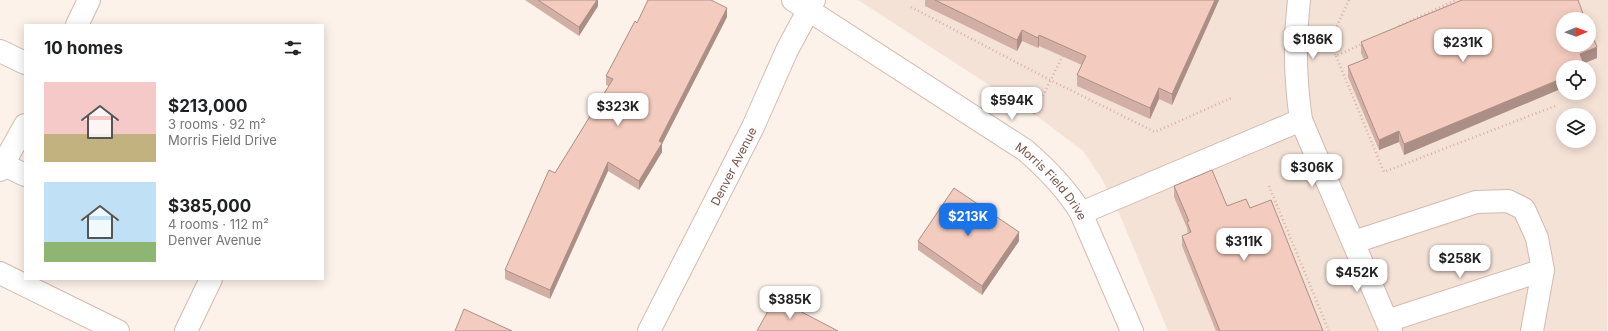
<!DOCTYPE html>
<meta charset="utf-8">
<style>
:root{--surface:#fff;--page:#f2f2f2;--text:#202124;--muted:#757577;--accent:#1a73e8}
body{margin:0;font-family:Inter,sans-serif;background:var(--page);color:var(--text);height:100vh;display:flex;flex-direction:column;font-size:15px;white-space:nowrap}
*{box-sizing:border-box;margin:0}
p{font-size:13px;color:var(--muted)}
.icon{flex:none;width:22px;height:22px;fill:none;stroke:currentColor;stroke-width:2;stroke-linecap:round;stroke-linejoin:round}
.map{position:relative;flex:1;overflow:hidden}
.panel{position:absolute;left:24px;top:24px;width:300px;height:256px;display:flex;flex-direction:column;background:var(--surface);border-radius:0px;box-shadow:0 2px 10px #0003}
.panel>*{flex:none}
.needle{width:26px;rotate:89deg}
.fabs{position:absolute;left:1556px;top:12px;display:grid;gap:8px}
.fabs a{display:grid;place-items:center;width:40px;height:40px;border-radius:50%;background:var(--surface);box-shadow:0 2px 10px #0003;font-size:20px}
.price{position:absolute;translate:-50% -34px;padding:0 9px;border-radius:8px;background:#fff;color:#222;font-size:13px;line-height:26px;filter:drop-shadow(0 1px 2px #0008)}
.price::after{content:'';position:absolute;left:50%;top:24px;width:12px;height:9px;margin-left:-6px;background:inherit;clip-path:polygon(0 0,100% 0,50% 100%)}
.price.active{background:var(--accent);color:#fff}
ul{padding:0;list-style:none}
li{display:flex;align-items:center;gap:12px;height:100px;padding:0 20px}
li span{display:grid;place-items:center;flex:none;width:112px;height:80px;border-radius:0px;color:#555}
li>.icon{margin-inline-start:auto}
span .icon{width:48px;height:48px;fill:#fffc;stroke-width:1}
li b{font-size:17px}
h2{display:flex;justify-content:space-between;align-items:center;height:48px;padding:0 20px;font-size:17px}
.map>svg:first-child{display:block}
</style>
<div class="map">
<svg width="1608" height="331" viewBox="0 0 1608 331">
<rect width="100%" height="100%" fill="#fdf2e9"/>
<path fill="#f5e2d7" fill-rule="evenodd" d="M858,0h750l-1,331h-439l-46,-111 -20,-41 -19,-28 -49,-37zM1563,19h26v26h-26zM1563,67h26v26h-26zM1563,115h26v26h-26z"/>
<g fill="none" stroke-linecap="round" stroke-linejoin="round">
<defs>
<g id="minor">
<path id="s1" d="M793,0l232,150c22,19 41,38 56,63l51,118"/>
<path d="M1299,0c-5,41 -4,79 2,120l90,211"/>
<polyline points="77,25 89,0"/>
<polyline points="0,51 25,63"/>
<polyline points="0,163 25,175"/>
<polyline points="0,170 25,125"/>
<polyline points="1081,213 1301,120"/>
<polyline points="1354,242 1476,202 1508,201 1524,209 1537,238 1543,270 1532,331"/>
<polyline points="0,273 118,331"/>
<polyline points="1387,321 1543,270"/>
<polyline points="186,331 211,279"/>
<path id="s2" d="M649,331l104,-204 34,-77 27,-50"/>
</g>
</defs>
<use href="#minor" stroke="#d3bab0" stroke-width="24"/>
<g stroke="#d9aea2" stroke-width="2.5" stroke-dasharray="1 3" stroke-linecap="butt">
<polyline points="1349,0 1329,43 1336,56 1362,44"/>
<polyline points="911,7 1050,80 1155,132 1231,98"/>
<polyline points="1399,26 1456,0"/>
<polyline points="1336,56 1384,172 1555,106"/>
<polyline points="1034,114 1064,53"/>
<polyline points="1269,186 1329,331"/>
</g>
<use href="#minor" stroke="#fff" stroke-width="22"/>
</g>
<g fill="#d2afa4">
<polygon points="525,0 598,0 598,6 579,36"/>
<polygon points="925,0 1219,0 1172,105 1159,99 1150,119 1077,86 1077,75 1082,65 1039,46 1038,48 1022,41 1017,51 925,6"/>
<polygon points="727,17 662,144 662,152 639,190 608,171 550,299 505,279 505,270 555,173 609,86 606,85 606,76"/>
<polygon points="1361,42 1597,58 1584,63 1404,155 1399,142 1379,150 1348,77 1348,66 1364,60 1361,53"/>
<polygon points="1174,186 1227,206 1250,208 1323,331 1216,331 1182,246 1182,236 1188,234 1187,228 1174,197"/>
<polygon points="918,241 1019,241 982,295 918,250"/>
</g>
<g fill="#ab8f86">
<polygon points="597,0 598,0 598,6 579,36 579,27"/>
<polygon points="1215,0 1219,0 1172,105 1172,94"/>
<polygon points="727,8 727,17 662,144 662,152 639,190 639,181"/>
<polygon points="1022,30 1022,41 1017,51 1017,40"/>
<polygon points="1039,35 1039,46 1038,48 1038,38"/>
<polygon points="1597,47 1597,58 1580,65 1580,54"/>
<polygon points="1563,78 1563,88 1404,155 1404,144"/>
<polygon points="1159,88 1159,99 1150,119 1150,108"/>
<polygon points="1399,131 1399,142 1379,150 1379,140"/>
<polygon points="608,162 608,171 550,299 550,290"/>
<polygon points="1019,232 1019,241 982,295 982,286"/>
</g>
<g fill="#f4ccbf" stroke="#ab8f86">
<polygon points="538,0 597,0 579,27"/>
<polygon points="648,0 711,0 727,8 659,141 662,143 639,181 608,162 550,290 505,270 549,170 555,173 613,79 606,76 635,21 637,23"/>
<polygon points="935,0 1215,0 1172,94 1159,88 1150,108 1077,75 1086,56 1039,35 1038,38 1022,30 1017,40"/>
<polygon points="1462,0 1578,0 1585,19 1563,19 1563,45 1589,45 1589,28 1597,47 1580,54 1585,67 1563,67 1563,78 1404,144 1399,131 1379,140 1348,66 1368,58 1361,42"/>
<polygon points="1212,170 1227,206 1246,199 1250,208 1271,200 1323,331 1220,331 1182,236 1191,232 1187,222 1189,221 1174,186"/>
<polygon points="954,188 1019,232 982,286 918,241"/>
<polygon points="775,298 838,331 757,331"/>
<polygon points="464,309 512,331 455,331"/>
</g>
<g text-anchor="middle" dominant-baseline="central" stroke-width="3" stroke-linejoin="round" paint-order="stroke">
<g font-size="12" fill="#79544b" stroke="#fff7f0">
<text stroke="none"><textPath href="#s2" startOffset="185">Denver Avenue</textPath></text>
<text stroke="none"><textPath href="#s1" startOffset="317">Morris Field Drive</textPath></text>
</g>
</g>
</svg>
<div class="fabs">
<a><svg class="needle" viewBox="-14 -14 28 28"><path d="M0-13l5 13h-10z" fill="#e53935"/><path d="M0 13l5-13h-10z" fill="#757577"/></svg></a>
<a><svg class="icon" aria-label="locate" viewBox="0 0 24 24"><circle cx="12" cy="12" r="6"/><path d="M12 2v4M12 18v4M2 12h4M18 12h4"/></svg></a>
<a><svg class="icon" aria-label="layers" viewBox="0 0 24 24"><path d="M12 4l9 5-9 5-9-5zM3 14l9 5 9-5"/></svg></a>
</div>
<b class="price" style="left:1313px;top:60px">$186K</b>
<b class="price" style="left:1463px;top:63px">$231K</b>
<b class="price" style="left:1012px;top:121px">$594K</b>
<b class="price" style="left:618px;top:127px">$323K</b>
<b class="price" style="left:1312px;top:188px">$306K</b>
<b class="price active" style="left:968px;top:237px">$213K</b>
<b class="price" style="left:1244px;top:262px">$311K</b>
<b class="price" style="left:1460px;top:279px">$258K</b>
<b class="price" style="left:1357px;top:293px">$452K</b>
<b class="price" style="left:790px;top:320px">$385K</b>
<section class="panel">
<h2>10 homes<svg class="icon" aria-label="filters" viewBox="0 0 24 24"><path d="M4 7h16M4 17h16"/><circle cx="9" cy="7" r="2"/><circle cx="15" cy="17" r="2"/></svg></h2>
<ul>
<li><span style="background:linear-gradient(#f6c9c9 65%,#c2b280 0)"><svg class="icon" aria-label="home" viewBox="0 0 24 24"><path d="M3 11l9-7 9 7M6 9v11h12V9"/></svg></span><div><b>$213,000</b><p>3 rooms · 92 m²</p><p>Morris Field Drive</p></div></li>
<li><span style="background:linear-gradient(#bfe0f5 75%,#8fb573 0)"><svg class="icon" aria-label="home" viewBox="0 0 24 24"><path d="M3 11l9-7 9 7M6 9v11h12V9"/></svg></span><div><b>$385,000</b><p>4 rooms · 112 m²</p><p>Denver Avenue</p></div></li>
</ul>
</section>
</div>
